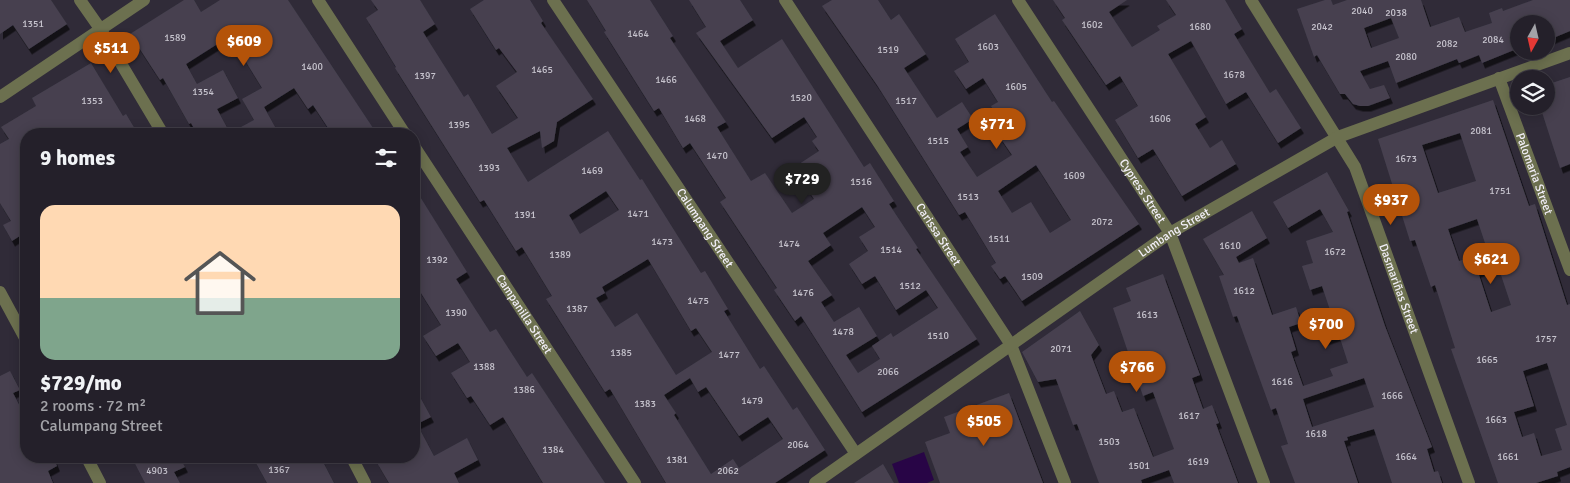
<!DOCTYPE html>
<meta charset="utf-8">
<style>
:root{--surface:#24202a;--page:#302d36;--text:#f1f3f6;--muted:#a3a3a8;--line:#413e47;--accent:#b45309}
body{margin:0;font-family:Signika,sans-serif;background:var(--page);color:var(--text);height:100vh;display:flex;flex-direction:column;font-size:19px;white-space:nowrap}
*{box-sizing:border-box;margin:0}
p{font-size:16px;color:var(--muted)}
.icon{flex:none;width:28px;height:28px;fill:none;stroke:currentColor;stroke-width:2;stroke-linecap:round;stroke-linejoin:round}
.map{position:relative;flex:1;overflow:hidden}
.sheet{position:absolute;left:20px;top:128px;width:400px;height:335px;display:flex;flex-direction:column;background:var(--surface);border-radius:20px;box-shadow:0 2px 12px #0003,0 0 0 1px var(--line)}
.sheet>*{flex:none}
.needle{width:32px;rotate:188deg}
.buttons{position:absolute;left:1510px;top:15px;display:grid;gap:10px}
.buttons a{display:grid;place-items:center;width:45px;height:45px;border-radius:50%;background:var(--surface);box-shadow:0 2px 12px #0003,0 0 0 1px var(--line);font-size:25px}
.price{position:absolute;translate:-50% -42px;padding:0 11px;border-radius:18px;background:var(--accent);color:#fff;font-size:16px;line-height:32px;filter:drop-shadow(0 1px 2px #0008)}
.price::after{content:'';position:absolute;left:50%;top:30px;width:15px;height:11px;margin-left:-8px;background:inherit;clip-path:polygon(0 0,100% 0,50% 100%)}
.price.on{background:#222;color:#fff}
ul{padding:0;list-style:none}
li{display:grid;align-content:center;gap:10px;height:265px;padding:0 20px}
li+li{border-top:1px solid var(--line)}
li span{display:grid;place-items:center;height:155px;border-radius:15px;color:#555}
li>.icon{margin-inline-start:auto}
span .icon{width:90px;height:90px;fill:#fffc;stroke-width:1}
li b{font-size:21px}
h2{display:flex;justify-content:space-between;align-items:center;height:60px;padding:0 20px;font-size:21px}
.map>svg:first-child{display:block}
</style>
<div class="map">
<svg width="1570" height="483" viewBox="0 0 1570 483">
<defs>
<filter id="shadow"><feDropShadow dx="3" dy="5.5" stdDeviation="0" flood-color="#0009"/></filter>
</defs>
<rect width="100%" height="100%" fill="#302b38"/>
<polygon fill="#280546" points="924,452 934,480 927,483 899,483 892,464"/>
<g fill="#46414f" fill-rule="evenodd" filter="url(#shadow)">
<polygon points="0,0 51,0 67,24 29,49 13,25 0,34"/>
<path d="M184,0h10l7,12 19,-12h68l89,134h-45l-19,-29 -5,4 -14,-21 -30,19 15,27h-82l-6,-11 -2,1 -26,-46 -3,2 -30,-46zM230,36l32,52 -20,11 12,21 -24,13 -13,-24 21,-11 -15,-28 -26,14 -11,-20z"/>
<path d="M371,0h49l15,24 -12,8 41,65 4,-3 24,40 26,-16 -22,-32 21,-14 -18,-24 -3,2 -26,-41 14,-9h46l13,21 -2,2 52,76 -36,23 -3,19 -12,7 -2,-17 -33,17 21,34 80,-51 32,49 2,-1 59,94 4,-2 23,38 -4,2 36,58 4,-3 29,44 4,-3 28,43 -50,33h-109l-56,-94 -5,3 -59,-93 6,-3 -30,-49 -6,4 -32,-51 -4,2 -85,-134 1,-1 -30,-49 12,-8zM606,191l13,19 -39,24 -11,-19zM648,259l43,72 5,-3 16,24 -36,23 -39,-62 -22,14 -19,-29 9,-5 -3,-6zM690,378l8,14 8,-5 33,49 29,-19 15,22 -44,29 -6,-9 -22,15 -37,-59 2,-2 -12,-18z"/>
<path d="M587,0h63l23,36 -3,2 56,84 -9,5 34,54 14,-8 27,40 22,-14 -21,-31 26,-17 -7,-10 5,-4 -13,-20 -32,21 -76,-105 10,-6 -17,-27h51l13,20 -33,21 18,27 44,-29 82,128 6,-4 24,38 -5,3 29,44 -2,1 61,90 -115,73 -61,-96 -6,5 -21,-31 3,-2 -57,-86 6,-4 -36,-55 -7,5 -24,-40 -5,3 -50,-79 2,-1zM862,207l13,20 -16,10 9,14 -19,13 13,20 13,-8 21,34 30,-20 12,18 -45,29 -2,-4 -19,13 8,13 -22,14 -12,-18 31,-19 -18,-29 -25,15 -13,-20 11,-7 -24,-34 23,-16 -8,-12z"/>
<path d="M832,0h46l13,20 8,-6 27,40 -22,14 33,50 25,-16 11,17 -16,10 11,18 -8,5 17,25 35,-22 -13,-19 8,-4 -16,-26 7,-4 -15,-24 -17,11 -12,-18 15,-9 -14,-23 40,-25 57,88 2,-1 85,123 -117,77 -17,-25 -5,3 -9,-13 5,-3 -31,-51 -6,3 -82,-130 -55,-79zM1036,165l35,55 -21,13 -19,-31 -19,11 -14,-22z"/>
<polygon points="1053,0 1127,0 1109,12 1132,47 1160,30 1157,26 1176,15 1166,0 1225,0 1242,29 1234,34 1270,93 1276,89 1301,128 1278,143 1246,92 1226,104 1191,41 1168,54 1206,117 1195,124 1210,148 1222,140 1236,164 1182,196 1153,149 1138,158 1115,120 1138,106 1120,76 1106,85 1062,20 1065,18"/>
<path d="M1325,0h6l2,5 14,-5h74l9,27 29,-10 6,15 27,-9 -3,-10 13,-5 1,3 30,-11h37v31l-24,10v-17h-27v24l-37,15 -3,-8 -20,8 -2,-4 -61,24 -8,-22 -28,10 10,18 14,-4 6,13 -22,8h-8l-7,-2 -8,-10h-5l-23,-39 -3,2 -17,-48zM1391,18l8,20 -28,10 -7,-20z"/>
<polygon points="91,63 123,116 126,114 138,134 26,134 26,165 21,167 26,175 26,232 12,241 3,225 11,221 0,203 0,144 9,139 1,127 36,106 32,98"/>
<polygon points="1570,77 1570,164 1560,168 1540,106 1546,106 1546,85"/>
<path d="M1493,100l36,106 6,-2 32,101 3,-1v163l-13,5 1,4 -22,7h-38l-47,-134 4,-1 -20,-63 -4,2 -16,-47 -5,1 -32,-102zM1460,133l16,48 -38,12 -16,-48zM1477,219l11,33 -29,9 -11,-32zM1498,266l13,39 -20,7 -13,-40zM1547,363l20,62 -12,4 7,21 -21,6 -7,-23 -12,4 -8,-25 20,-6 -11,-35z"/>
<path d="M1327,172l22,39 -2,1 38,114 47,121 -5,2 7,23 4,-1 4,12h-50l-18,-54 -27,8 1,3 -4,1 14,42h-63l-14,-37 7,-2 -12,-36 -5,2 -34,-94 -4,1 -14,-41 5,-1 -21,-36 49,-28 15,27 -31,19 3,6 14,-5 19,57 24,-8 5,16 -12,4 7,23 -5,2 12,34 30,-10 -3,-7 18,-6 -9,-28 -17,6 -7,-20 17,-5 -10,-30 -12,4 -8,-24 11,-3 -7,-22 27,-9 -13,-23 -32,19 -15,-26zM1364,378l10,29 -62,20 -9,-28z"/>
<polygon points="414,187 467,272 456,279 490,332 496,329 527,377 532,373 605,483 543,483 503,417 490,425 471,396 467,398 451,373 470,362 458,343 436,356 423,336 441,325 414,282"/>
<polygon points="1163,274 1200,375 1192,378 1203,409 1212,405 1219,423 1216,424 1238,483 1174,483 1169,470 1141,480 1142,483 1099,483 1077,424 1073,425 1056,379 1038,382 1022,352 1080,311 1099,345 1091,355 1106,394 1114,391 1122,412 1134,408 1153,457 1174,449 1153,392 1143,396 1113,308 1131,301 1126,288"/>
<polygon points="10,371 20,390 13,393 26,418 26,456 53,456 57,466 48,471 53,483 0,483 0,376"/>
<polygon points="414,386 431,417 417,424 434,456 467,438 478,460 454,473 459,483 389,483 376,461 384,456 414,456"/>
<polygon points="1009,393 1043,483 940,483 925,442 950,433 944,417"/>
<polygon points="131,456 179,456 185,467 174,472 180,483 145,483"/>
<polygon points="252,456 320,456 334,483 267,483"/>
<polygon points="883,464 894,483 854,483"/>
</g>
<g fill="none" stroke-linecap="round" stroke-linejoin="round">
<g stroke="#6c704f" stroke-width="12">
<polyline points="80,0 101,30 163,134"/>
<polyline points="318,0 405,134"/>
<path id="s1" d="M553,0l303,454"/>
<path id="s2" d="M785,0l226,345 54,138"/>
<path id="s3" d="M1018,0l152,233 94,250"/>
<path id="s4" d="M1251,0l104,167 114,316"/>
<path id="s5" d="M1499,78l71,192"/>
<polyline points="0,97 144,0"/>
<path id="s6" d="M414,146l221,337"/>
<polyline points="0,292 26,340"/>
<polyline points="86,456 100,483"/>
<polyline points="351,456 365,483"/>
<path id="s7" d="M815,483l355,-250 168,-96 232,-84"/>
</g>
</g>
<g text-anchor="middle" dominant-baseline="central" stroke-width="4" stroke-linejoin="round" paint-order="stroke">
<g font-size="10" fill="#c7c4ce">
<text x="1362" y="11">2040</text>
<text x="1396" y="13">2038</text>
<text x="33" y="24">1351</text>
<text x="1092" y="25">1602</text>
<text x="1200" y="27">1680</text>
<text x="1322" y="27">2042</text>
<text x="638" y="34">1464</text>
<text x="175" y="38">1589</text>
<text x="1493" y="40">2084</text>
<text x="1447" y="44">2082</text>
<text x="988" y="47">1603</text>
<text x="888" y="50">1519</text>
<text x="1406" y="57">2080</text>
<text x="312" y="67">1400</text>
<text x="542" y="70">1465</text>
<text x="1234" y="75">1678</text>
<text x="425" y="76">1397</text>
<text x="666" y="80">1466</text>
<text x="1016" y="87">1605</text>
<text x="203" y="92">1354</text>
<text x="801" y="98">1520</text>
<text x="92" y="101">1353</text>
<text x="906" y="101">1517</text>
<text x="695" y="119">1468</text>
<text x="1160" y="119">1606</text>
<text x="459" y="125">1395</text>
<text x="1481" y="131">2081</text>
<text x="938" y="141">1515</text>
<text x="717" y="156">1470</text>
<text x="1406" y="159">1673</text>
<text x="489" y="168">1393</text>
<text x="592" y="171">1469</text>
<text x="1074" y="176">1609</text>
<text x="861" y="182">1516</text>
<text x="1500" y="191">1751</text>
<text x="968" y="197">1513</text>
<text x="638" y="214">1471</text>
<text x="525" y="215">1391</text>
<text x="1102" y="222">2072</text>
<text x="999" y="239">1511</text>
<text x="662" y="242">1473</text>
<text x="789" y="244">1474</text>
<text x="1230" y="246">1610</text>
<text x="891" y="250">1514</text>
<text x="1335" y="252">1672</text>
<text x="560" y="255">1389</text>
<text x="437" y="260">1392</text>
<text x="1032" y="277">1509</text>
<text x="910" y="286">1512</text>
<text x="1244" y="291">1612</text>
<text x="803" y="293">1476</text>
<text x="698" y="301">1475</text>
<text x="577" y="309">1387</text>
<text x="456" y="313">1390</text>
<text x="1147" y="315">1613</text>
<text x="843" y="332">1478</text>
<text x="938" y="336">1510</text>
<text x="1546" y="339">1757</text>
<text x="1061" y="349">2071</text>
<text x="621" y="353">1385</text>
<text x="729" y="355">1477</text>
<text x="1487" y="360">1665</text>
<text x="484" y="367">1388</text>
<text x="888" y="372">2066</text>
<text x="1282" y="382">1616</text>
<text x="524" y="390">1386</text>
<text x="1392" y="396">1666</text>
<text x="752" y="401">1479</text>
<text x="645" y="404">1383</text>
<text x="1189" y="416">1617</text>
<text x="1496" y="420">1663</text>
<text x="1316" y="434">1618</text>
<text x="1109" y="442">1503</text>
<text x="798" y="445">2064</text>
<text x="553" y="450">1384</text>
<text x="1406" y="457">1664</text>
<text x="1508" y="457">1661</text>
<text x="677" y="460">1381</text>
<text x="1198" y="462">1619</text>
<text x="1139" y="466">1501</text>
<text x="279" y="470">1367</text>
<text x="157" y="471">4903</text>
<text x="728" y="471">2062</text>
</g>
<g font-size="12" fill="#f2eff8" stroke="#302b38">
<text stroke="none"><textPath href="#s5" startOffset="102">Palomaria Street</textPath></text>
<text stroke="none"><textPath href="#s3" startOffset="228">Cypress Street</textPath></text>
<text stroke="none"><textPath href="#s1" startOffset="274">Calumpang Street</textPath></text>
<text stroke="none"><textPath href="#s7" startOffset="438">Lumbang Street</textPath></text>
<text stroke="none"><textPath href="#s2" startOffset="280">Carissa Street</textPath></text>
<text stroke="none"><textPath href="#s4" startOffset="326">Dasmariñas Street</textPath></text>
<text stroke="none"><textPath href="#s6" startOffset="201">Campanilla Street</textPath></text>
</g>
</g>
</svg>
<div class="buttons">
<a><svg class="needle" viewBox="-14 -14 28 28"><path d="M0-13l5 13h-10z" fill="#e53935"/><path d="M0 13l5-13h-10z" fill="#a3a3a8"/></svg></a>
<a><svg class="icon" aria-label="layers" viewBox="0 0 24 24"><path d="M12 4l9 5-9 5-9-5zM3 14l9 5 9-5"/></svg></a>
</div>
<b class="price" style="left:244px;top:67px">$609</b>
<b class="price" style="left:111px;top:74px">$511</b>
<b class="price" style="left:997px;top:150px">$771</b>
<b class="price on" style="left:802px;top:205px">$729</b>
<b class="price" style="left:1391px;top:226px">$937</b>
<b class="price" style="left:1491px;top:285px">$621</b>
<b class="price" style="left:1326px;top:350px">$700</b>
<b class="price" style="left:1137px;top:393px">$766</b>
<b class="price" style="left:984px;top:447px">$505</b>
<section class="sheet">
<h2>9 homes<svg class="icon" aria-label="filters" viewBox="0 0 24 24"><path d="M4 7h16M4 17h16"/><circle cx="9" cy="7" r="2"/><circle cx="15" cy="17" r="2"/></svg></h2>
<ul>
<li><span style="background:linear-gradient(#ffd9b3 60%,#7fa58c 0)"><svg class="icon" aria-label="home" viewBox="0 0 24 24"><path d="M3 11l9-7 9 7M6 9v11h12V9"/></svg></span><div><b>$729/mo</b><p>2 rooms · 72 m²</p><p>Calumpang Street</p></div></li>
</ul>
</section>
</div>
